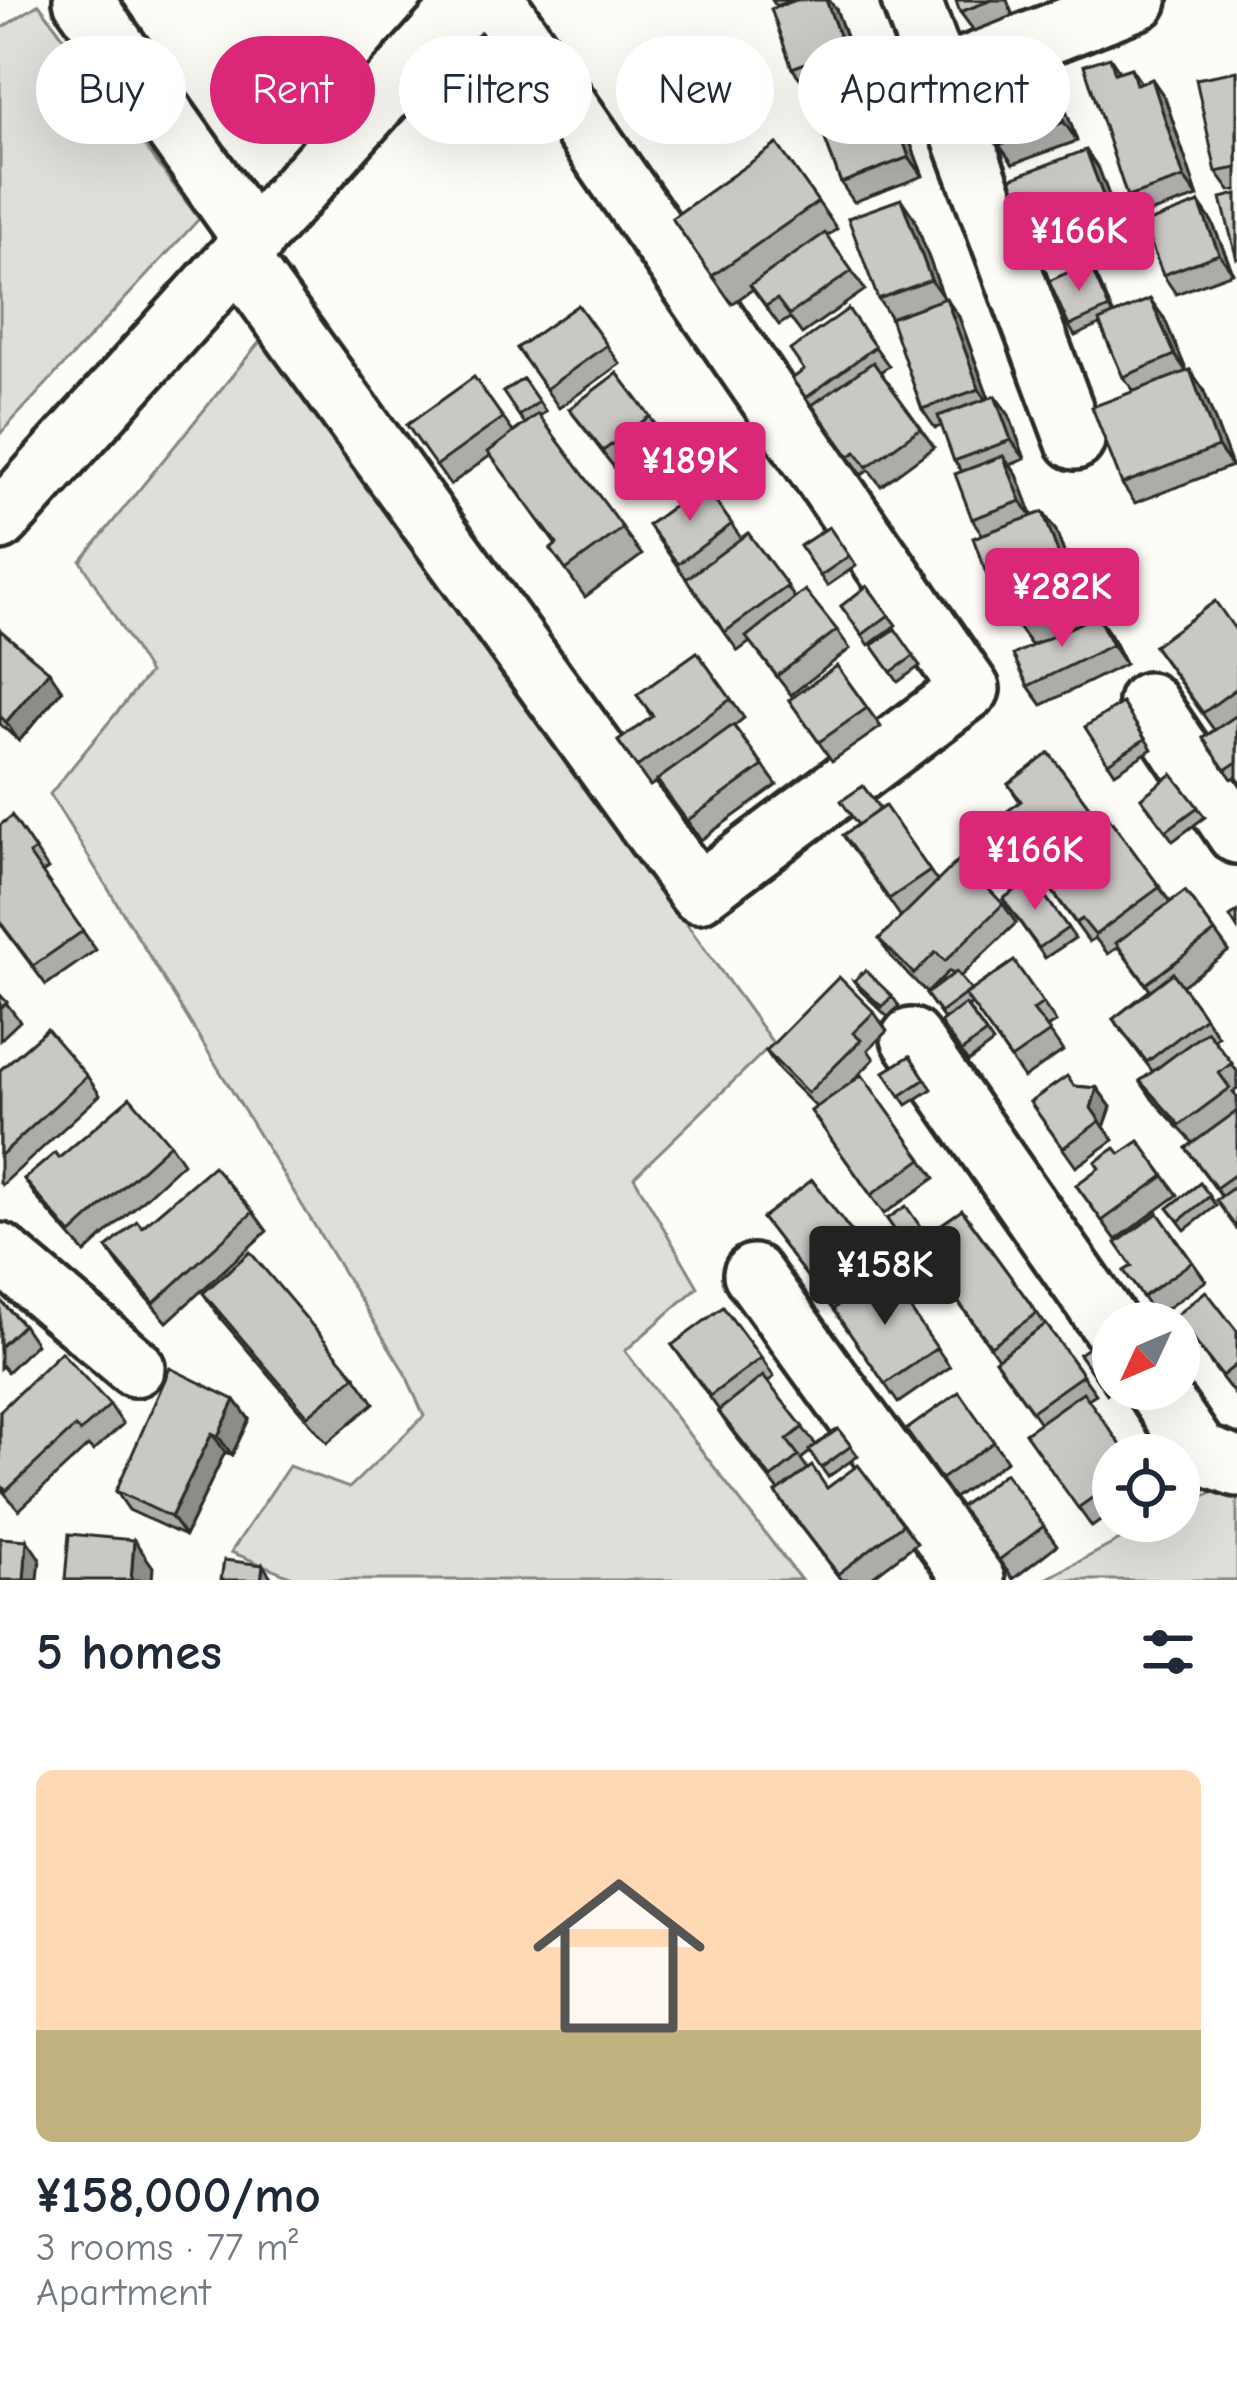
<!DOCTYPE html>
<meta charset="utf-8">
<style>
:root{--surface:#fff;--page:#f6f6f7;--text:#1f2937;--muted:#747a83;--accent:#db2777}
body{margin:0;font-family:"Comic Neue",sans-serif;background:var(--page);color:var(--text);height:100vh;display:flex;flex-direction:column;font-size:45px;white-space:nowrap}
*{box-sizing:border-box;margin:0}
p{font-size:39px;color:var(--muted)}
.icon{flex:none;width:66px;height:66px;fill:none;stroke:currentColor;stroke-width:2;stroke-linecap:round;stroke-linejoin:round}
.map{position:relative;height:1580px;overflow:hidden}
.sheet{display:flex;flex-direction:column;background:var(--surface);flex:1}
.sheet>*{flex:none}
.guide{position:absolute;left:36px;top:36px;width:1167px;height:108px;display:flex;gap:24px}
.needle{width:78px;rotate:226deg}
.buttons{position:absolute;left:1092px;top:1302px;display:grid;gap:24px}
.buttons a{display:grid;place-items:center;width:108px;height:108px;border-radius:50%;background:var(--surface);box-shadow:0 12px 48px #0002;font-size:60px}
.price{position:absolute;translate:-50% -102px;padding:0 27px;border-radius:12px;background:var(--accent);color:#fff;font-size:39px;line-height:78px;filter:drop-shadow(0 3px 6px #0008)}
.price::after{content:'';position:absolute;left:50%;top:72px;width:36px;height:27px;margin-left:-18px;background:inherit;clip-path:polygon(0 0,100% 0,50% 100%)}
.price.on{background:#222;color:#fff}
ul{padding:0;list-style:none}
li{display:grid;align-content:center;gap:24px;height:636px;padding:0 36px}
li span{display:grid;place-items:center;height:372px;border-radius:18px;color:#555}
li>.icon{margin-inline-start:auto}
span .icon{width:216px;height:216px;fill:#fffc;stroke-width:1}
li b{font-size:51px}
h2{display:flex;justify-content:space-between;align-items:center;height:144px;padding:0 36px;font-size:51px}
.tag{padding:0 42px;border-radius:54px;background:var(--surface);box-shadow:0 12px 48px #0002;font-size:42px;line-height:108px}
.tag.on{background:var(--accent);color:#fff}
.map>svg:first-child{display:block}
</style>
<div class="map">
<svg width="1237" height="1580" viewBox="0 0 1237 1580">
<rect width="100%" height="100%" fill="#fdfcf7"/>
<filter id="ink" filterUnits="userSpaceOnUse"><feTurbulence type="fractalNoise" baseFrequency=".00833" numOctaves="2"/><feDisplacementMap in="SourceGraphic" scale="24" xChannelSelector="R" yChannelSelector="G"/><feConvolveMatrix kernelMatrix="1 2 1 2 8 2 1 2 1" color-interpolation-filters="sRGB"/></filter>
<g filter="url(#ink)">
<g fill="#dfdeda" stroke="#858482" stroke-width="3">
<polygon points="39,4 199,219 0,434 0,29"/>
<polygon points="262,339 773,1043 634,1177 698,1287 625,1351 801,1580 300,1580 231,1552 289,1466 349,1488 424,1416 405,1373 50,794 149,673 81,561"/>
<polygon points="1216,1490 1237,1493 1237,1580 1044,1580 1156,1521 1179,1521 1179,1509"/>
</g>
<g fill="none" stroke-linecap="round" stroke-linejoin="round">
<defs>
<g id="minor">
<polyline points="83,0 254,241"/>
<polyline points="911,0 1075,440"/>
<polyline points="941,76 1138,0"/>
<polyline points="239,258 698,893 970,689 495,0"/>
<polyline points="0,521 469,0"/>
<polyline points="1148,702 1237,834"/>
<polyline points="911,1038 1113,1329"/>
<polyline points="0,1253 135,1367"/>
<polyline points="753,1274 975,1580"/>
<polyline points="1155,1389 1199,1453 1237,1467"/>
</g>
</defs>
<use href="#minor" stroke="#2b2b2b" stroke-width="66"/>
<use href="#minor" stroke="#fdfcf7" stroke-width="57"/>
</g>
<g fill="#adaca9" stroke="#2b2b2b" stroke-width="3">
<polygon points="772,0 792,0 776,6"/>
<polygon points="956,0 1007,0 1013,16 974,31 960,12"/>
<polygon points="836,9 855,63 862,60 875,79 887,112 892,110 905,129 923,176 854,202 841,183 806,86 792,68"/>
<polygon points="1037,48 1050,67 1077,141 1013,164 999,145"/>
<polygon points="1110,57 1120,72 1131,68 1141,83 1152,79 1165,98 1198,197 1140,216 1127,197"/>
<polygon points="1237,71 1237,190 1230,191 1216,172"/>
<polygon points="777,144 837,229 827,236 865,290 802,334 790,318 779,325 753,289 732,304 672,218"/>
<polygon points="1099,169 1121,228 1047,256 1034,237"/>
<polygon points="1199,203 1212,222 1233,273 1176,294 1163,275"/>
<polygon points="914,218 944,299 959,317 989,398 995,396 1009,415 1025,459 1010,465 1017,475 1032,516 1043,512 1056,531 1089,619 1110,634 1125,664 1042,705 1028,686 1045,640 1031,645 1017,626 1011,609 1006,611 993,592 982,534 972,519 962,471 954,461 942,426 935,428 922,409 891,318 878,299"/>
<polygon points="1095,273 1114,315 1164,318 1187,372 1190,370 1203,389 1232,466 1135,503 1122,484 1134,391 1123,377 1100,325 1075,336 1069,326"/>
<polygon points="578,305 620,364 559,408 517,348"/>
<polygon points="848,309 889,366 880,372 934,447 881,486 869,470 862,475 792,379 804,370"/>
<polygon points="617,373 663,435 616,470 569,409"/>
<polygon points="474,377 513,432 525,424 503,392 523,379 546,412 539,416 642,555 585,597 551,549 556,545 491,455 450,485 407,425"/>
<polygon points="703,484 741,538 748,533 795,598 837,630 850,649 791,695 750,642 738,651 648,525"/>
<polygon points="829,527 856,566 827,586 800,546"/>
<polygon points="867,586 896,625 869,645 841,606"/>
<polygon points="895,629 920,666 898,682 872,645"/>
<polygon points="0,630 62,690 19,741 0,724"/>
<polygon points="1237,632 1237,776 1232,779 1203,738 1214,730 1154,646"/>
<polygon points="697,652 744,718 734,726 777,785 701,840 658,781 650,786 618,741 652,717 637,695"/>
<polygon points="837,666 881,727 832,761 789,700"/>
<polygon points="1122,703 1152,749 1115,773 1085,727"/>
<polygon points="1049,753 1099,820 1106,814 1170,902 1185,891 1229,951 1182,986 1218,1036 1213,1040 1237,1071 1237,1089 1233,1092 1237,1097 1237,1230 1221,1196 1186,1148 1193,1143 1153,1100 1140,1081 1153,1072 1113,1019 1150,990 1118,947 1108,954 1095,938 1089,942 1039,873 1034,877 993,822 1020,802 1008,784"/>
<polygon points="1172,774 1205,817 1173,841 1141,798"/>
<polygon points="885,806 937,881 1003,904 1016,923 960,977 971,991 1014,961 1056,1022 1047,1028 1063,1051 1024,1078 972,1004 968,1007 993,1043 968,1062 940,1023 944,1019 926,994 953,974 949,971 927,993 892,958 879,939 901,917 843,835"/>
<polygon points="12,816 48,869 42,873 96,950 46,985 0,923"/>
<polygon points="1032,878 1075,938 1045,958 1003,899"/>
<polygon points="854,981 892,996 899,1006 888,1017 861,991"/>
<polygon points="0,995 20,1021 0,1040"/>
<polygon points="874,1012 887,1031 868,1050 874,1059 850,1084 862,1075 935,1178 884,1214 811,1111 816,1107 779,1070 766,1051"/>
<polygon points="910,1056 932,1089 907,1105 884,1072"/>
<polygon points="0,1070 87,1076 100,1095 2,1185 0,1183"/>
<polygon points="1074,1086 1097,1088 1111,1107 1104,1127 1114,1140 1076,1167 1030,1102"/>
<polygon points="1139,1141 1178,1195 1116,1240 1076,1185"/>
<polygon points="170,1144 183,1163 85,1253 37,1198 24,1179 59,1158"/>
<polygon points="812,1180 866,1253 859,1258 875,1280 885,1273 950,1367 898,1403 840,1319 762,1218"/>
<polygon points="1200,1183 1216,1206 1185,1230 1168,1208"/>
<polygon points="962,1210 1096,1394 1088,1399 1113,1455 1113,1512 1092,1527 1025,1433 1040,1423 995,1360 998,1358 923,1253 915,1259 887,1219 926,1235"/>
<polygon points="253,1212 267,1231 167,1322 120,1267 107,1248 142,1227"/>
<polygon points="1158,1213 1206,1281 1156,1316 1124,1271 1132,1266"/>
<polygon points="203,1293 355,1376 374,1403 327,1443 222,1320"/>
<polygon points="0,1300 23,1325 36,1344 7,1372 2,1366 0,1368"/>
<polygon points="1175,1316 1237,1331 1237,1393 1235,1395"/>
<polygon points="672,1345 761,1358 774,1377 767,1382 816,1445 838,1429 858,1456 828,1477 810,1452 801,1459 808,1469 827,1488 903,1524 917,1543 868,1580 841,1580 789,1512 776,1493 779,1491 731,1430 718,1411 719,1410"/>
<polygon points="1113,1346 1114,1389 1107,1394 1079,1354"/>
<polygon points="959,1392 1007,1461 954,1498 906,1430"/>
<polygon points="235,1400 249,1419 232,1455 225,1452 185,1536 129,1510 116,1491"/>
<polygon points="110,1405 123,1424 93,1451 88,1446 19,1510 0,1488 0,1411"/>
<polygon points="1005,1473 1057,1545 1013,1579 960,1507"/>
</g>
<g fill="#8d8c89" stroke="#2b2b2b" stroke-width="3">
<polygon points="826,0 829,0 836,9 857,68 844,49"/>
<polygon points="1037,48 1050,67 1077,141 1064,122"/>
<polygon points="862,60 875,79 895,133 881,114"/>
<polygon points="1152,79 1165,98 1198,197 1184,178"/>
<polygon points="892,110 905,129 923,176 909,157"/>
<polygon points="1086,150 1099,169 1121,228 1108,209"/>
<polygon points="901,199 914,218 944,299 931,280"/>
<polygon points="1199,203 1212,222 1233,273 1219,254"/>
<polygon points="1089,263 1095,273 1115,318 1109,308"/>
<polygon points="946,298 959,317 992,408 979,389"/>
<polygon points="1150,299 1164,318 1188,374 1175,355"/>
<polygon points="1190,370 1203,389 1232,466 1218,447"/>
<polygon points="995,396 1009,415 1025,459 1011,440"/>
<polygon points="1003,456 1017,475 1034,520 1021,501"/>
<polygon points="1043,512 1056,531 1090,623 1077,604"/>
<polygon points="1097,615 1110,634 1125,664 1112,645"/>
<polygon points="49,671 62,690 19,741 6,722"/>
<polygon points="1097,1088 1111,1107 1104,1127 1091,1108"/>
<polygon points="235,1400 249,1419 232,1455 218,1436"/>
<polygon points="212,1433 225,1452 185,1536 171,1517"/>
<polygon points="27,1540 40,1559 38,1580 24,1580"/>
<polygon points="134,1540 153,1567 152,1580 131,1580"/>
<polygon points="263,1565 273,1580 261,1580"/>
</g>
<g fill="#c9c8c4" stroke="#2b2b2b" stroke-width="3">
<polygon points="796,0 826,0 844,49 792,68 771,9"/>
<polygon points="956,0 992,0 960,12"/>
<polygon points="1037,48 1064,122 999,145 972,70"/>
<polygon points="1110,57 1115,73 1131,68 1136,84 1152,79 1184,178 1127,197 1084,65"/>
<polygon points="862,60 881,114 892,110 909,157 841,183 804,81"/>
<polygon points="1237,71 1237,168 1216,172 1196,79"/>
<polygon points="777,144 818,202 712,276 672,218"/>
<polygon points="1086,150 1108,209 1034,237 1011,178"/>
<polygon points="1237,194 1237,260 1221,198"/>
<polygon points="901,199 931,280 878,299 848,218"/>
<polygon points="1199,203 1219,254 1163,275 1143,224"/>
<polygon points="825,233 852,271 789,315 777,299 766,306 750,285"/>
<polygon points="1089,263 1109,308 1069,326 1049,281"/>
<polygon points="946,298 979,389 922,409 890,318"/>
<polygon points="1150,299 1175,355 1123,377 1099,321"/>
<polygon points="578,305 607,345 546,389 517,348"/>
<polygon points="848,309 875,347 806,398 792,379 804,370 790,350"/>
<polygon points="873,362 921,428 867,467 856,452 849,456 812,405"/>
<polygon points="1190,370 1218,447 1122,484 1092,407"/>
<polygon points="617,373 650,416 603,451 569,409"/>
<polygon points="474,377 503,418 436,466 407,425"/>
<polygon points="523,379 539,402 519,416 503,392"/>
<polygon points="995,396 1011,440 954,461 938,416"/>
<polygon points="538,414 623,528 566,570 551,549 557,544 488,452"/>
<polygon points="1003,456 1021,501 972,519 955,474"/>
<polygon points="703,484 732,524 678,564 648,525"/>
<polygon points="1043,512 1077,604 1017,626 1003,588 993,592 973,538"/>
<polygon points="829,527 849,556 820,576 800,546"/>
<polygon points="748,533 788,586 725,632 686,579"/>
<polygon points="867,586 889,615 862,635 841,606"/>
<polygon points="805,590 837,630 777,676 746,637"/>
<polygon points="1215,601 1237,632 1237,688 1203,713 1154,646"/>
<polygon points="1097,615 1112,645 1028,686 1013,655"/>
<polygon points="895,629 914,656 891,672 872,645"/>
<polygon points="0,630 49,671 6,722 0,716"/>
<polygon points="697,652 731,699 637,767 618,741 653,716 637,695"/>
<polygon points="837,666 867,708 819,742 789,700"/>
<polygon points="1122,703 1145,739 1108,763 1085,727"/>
<polygon points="1237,715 1237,762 1225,770 1203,738"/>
<polygon points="733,725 763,766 687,821 657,780"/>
<polygon points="1049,753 1089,806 1021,858 993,822 1021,801 1008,784"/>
<polygon points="1172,774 1198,807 1166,831 1141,798"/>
<polygon points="863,786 880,809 858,825 841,801"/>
<polygon points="885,806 930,871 889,899 843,835"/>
<polygon points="1106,814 1160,887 1095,935 1082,919 1076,923 1035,867"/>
<polygon points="12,816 35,850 29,854 83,931 33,966 0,922 0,825"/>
<polygon points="960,859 1003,904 945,961 936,952 914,974 879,939"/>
<polygon points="1032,878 1068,928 1039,948 1003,899"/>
<polygon points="1185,891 1215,932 1146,984 1116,943"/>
<polygon points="1237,912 1237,928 1230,917"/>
<polygon points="1014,961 1043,1003 1033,1010 1050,1032 1011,1059 965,995"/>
<polygon points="865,970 892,996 882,1007 854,981"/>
<polygon points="956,972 971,990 940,1013 926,994"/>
<polygon points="1173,973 1205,1017 1147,1062 1113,1019"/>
<polygon points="839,977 874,1012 853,1033 861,1040 808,1093 766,1051"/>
<polygon points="0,995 7,1002 0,1009"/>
<polygon points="965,1004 986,1033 961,1052 940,1023"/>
<polygon points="47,1029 87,1076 0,1156 0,1070"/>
<polygon points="1207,1031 1232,1063 1219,1073 1230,1088 1180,1125 1140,1081"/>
<polygon points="910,1056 925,1079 900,1096 884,1072"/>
<polygon points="862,1075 922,1159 871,1195 811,1111"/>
<polygon points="1067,1076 1074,1086 1097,1088 1091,1108 1100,1121 1063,1148 1030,1102"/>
<polygon points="130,1097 170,1144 71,1234 24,1179 55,1153 59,1158"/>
<polygon points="1237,1111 1237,1173 1216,1188 1186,1148"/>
<polygon points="1139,1141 1164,1176 1102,1221 1076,1185 1099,1168 1095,1162 1115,1148 1120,1154"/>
<polygon points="213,1166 253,1212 154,1303 107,1248 137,1221 142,1227"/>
<polygon points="812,1180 853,1234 844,1240 868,1269 826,1301 762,1218"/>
<polygon points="1200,1183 1210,1196 1179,1221 1168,1208"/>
<polygon points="1237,1185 1237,1229 1216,1200"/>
<polygon points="906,1206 926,1235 908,1249 887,1219"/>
<polygon points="962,1210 1037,1313 991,1346 915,1243"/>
<polygon points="1158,1213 1192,1262 1143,1297 1124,1271 1132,1266 1116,1243"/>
<polygon points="250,1252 355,1376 308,1416 203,1293"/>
<polygon points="885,1273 937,1348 885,1384 833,1309"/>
<polygon points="1206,1291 1237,1331 1237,1364 1222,1376 1175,1316"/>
<polygon points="0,1300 23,1325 0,1347"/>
<polygon points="723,1307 761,1358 710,1396 672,1345"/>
<polygon points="1046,1324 1083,1375 1032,1411 995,1360"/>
<polygon points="1105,1335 1113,1346 1113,1375 1100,1384 1079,1354"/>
<polygon points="61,1352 110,1405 80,1432 75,1427 6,1491 0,1484 0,1411"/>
<polygon points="170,1368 235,1400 218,1436 212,1433 171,1517 116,1491"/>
<polygon points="763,1376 803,1427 787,1440 799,1456 771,1478 718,1411"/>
<polygon points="959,1392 994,1442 941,1479 906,1430"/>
<polygon points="1083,1392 1128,1455 1113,1455 1113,1483 1078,1508 1025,1433"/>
<polygon points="838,1429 851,1446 821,1468 809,1450"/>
<polygon points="858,1465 903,1524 838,1574 776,1493 812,1466 827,1488"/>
<polygon points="1005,1473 1044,1526 999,1560 960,1507"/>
<polygon points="69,1534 134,1540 131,1580 65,1580"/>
<polygon points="0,1538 27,1540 24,1580 0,1580"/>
<polygon points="224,1560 263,1565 261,1580 221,1580"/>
</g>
</g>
</svg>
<div class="buttons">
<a><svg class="needle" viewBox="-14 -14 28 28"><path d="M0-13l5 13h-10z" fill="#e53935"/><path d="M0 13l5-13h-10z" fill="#747a83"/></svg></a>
<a><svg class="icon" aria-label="locate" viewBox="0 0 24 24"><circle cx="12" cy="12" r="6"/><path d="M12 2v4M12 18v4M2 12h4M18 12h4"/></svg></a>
</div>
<b class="price" style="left:1079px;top:294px">¥166K</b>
<b class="price" style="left:690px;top:524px">¥189K</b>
<b class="price" style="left:1062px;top:650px">¥282K</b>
<b class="price" style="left:1035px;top:913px">¥166K</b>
<b class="price on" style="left:885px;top:1328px">¥158K</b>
<div class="guide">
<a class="tag">Buy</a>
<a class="tag on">Rent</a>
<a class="tag">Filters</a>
<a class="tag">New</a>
<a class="tag">Apartment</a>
</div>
</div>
<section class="sheet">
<h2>5 homes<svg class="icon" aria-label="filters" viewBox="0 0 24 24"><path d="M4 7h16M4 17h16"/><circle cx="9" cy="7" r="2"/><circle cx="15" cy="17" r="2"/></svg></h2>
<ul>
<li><span style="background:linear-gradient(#ffd9b3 70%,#c2b280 0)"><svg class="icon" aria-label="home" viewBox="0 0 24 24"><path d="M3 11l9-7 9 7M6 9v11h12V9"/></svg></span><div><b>¥158,000/mo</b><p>3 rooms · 77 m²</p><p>Apartment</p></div></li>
</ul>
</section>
